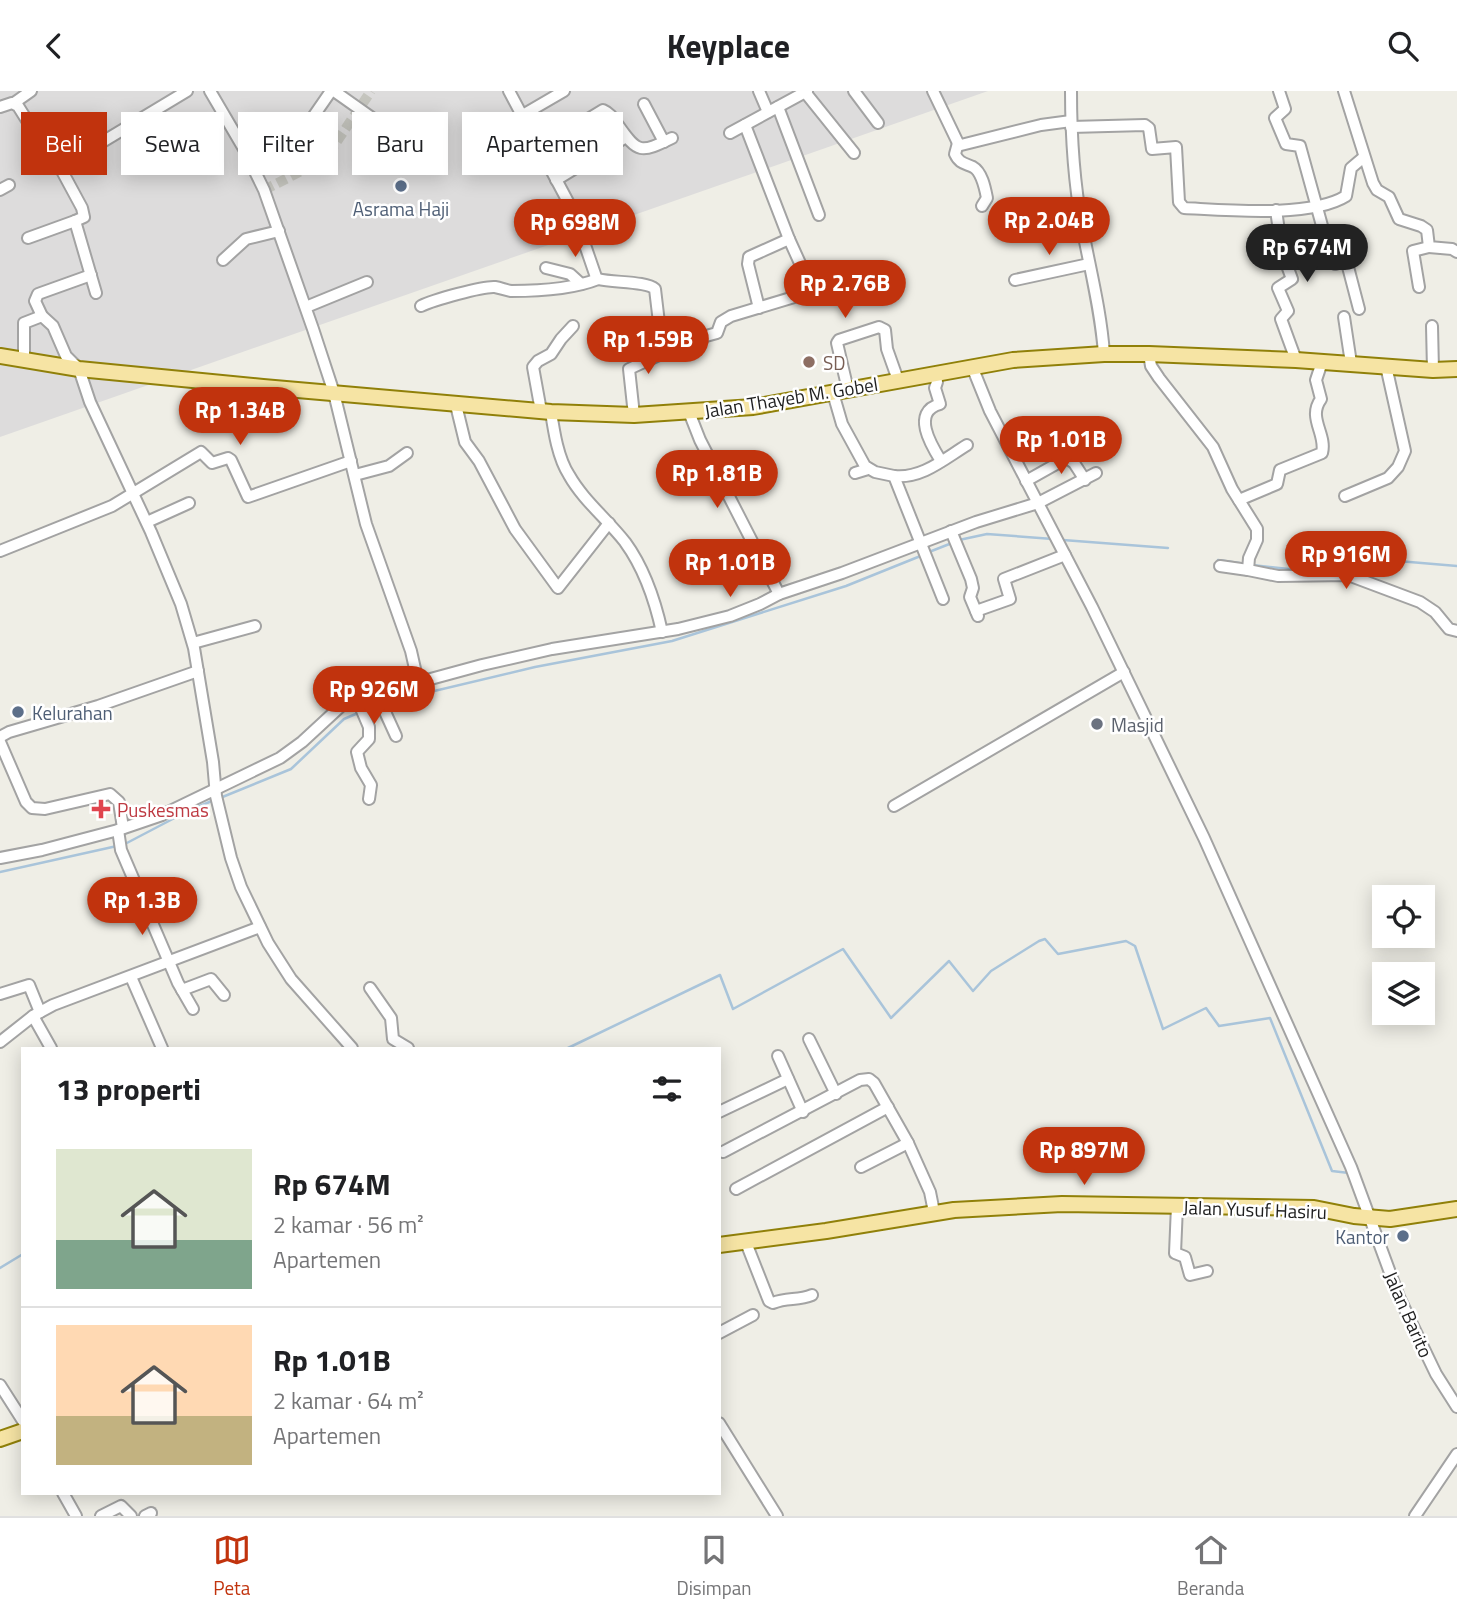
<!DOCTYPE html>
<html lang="id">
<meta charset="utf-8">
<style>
:root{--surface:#fff;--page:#f2f2f2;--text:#202124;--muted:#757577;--line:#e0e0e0;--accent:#c1330d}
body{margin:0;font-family:"Titillium Web",sans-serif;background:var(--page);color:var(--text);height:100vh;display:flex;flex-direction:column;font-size:26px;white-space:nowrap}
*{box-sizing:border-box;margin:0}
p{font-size:23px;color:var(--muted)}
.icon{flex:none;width:38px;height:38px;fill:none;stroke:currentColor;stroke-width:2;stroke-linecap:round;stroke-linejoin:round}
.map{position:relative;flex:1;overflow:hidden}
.side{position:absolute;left:21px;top:956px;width:700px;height:448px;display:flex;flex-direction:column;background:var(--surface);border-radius:0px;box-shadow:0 4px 18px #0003}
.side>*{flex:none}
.top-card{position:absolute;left:21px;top:21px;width:700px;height:63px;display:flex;gap:14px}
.buttons{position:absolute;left:1372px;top:794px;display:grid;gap:14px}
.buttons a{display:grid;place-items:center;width:63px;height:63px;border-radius:0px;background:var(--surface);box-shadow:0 4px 18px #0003;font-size:35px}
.price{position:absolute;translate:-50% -60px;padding:0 16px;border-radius:24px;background:var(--accent);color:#fff;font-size:23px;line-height:46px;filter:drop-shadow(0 2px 4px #0008)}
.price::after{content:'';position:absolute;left:50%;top:42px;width:21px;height:16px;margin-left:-10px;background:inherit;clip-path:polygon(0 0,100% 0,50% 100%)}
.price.selected{background:#222;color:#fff}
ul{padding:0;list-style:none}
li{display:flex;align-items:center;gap:21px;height:175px;padding:0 35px}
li+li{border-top:2px solid var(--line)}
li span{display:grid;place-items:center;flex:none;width:196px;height:140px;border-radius:0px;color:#555}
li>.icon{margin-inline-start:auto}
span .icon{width:84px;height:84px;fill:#fffc;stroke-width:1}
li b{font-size:30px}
h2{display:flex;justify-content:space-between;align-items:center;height:84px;padding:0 35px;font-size:30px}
.pill{padding:0 24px;border-radius:0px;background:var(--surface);box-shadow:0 4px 18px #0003;font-size:24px;line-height:63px}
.pill.selected{background:var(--accent);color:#fff}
header{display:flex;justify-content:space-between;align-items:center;height:91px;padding:0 35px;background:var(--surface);font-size:32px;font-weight:700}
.tabs{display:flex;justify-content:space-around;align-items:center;height:98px;border-top:2px solid var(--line);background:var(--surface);font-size:19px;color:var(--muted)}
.tabs a{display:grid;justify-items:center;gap:4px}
.tabs .selected{color:var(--accent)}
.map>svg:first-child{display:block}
</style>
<header><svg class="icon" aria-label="back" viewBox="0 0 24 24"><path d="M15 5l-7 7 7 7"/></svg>Keyplace<svg class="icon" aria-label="search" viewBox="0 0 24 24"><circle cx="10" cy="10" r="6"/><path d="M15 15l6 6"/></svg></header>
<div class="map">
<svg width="1457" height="1425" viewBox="0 0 1457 1425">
<rect width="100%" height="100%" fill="#efeee6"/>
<polygon fill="#dddcdc" points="0,0 988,0 0,346"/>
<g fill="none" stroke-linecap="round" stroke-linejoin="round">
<g stroke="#a9c4da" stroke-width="2.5">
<polyline points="959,449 987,443 1053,448"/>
<polyline points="1063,449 1168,457"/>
<polyline points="929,461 952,452"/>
<polyline points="1218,469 1246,473"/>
<polyline points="1252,474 1308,480"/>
<polyline points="1350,480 1360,480 1398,470 1457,475"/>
<polyline points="388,611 535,576 672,550 846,495 923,464"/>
<polyline points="365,619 381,613"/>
<polyline points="220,707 291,678 344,628 358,622"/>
<polyline points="123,754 186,721 214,709"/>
<polyline points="0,781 117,755"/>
<polyline points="568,957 720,884 733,918 843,858 891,927 949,870 973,900 991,880 1039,850 1045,848 1058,863 1126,850 1135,855 1163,938 1206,917 1219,935 1270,927 1332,1080 1349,1082"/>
<polyline points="0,1177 23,1163"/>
</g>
<polyline stroke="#c5c5be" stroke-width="10" stroke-dasharray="10 5" stroke-linecap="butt" points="264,99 325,68 371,0"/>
<defs>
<g id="minor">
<polyline points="210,0 244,58 264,99 313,238 334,302 366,433 411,560 418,591"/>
<polyline points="334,0 409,53"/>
<path d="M509,0l65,122 22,64 2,2c15,4 48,2 57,10l7,59 55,-15 4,-11 10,-6 103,-31"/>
<polyline points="759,0 768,21"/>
<polyline points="854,0 878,32"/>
<polyline points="933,0 958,52 961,54 1041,34 1071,30"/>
<path d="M1071,0c0,45 3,91 11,135 8,43 19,85 22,128"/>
<polyline points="1279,0 1285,18 1275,27 1286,53 1300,55 1332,171 1335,173 1344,170 1347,172 1359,218"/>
<polyline points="1344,0 1373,92 1377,99 1389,106 1399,128 1421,135 1427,139 1429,156 1452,158 1457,161"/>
<polyline points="805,1 854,62"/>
<polyline points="14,12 31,0"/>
<polyline points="644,13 664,51"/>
<polyline points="0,16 12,12 18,15 43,55 55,67 82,117 84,126 75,130 96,202"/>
<polyline points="778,16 819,124"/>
<polyline points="521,25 564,0"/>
<polyline points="745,34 789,148 813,201"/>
<path d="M1071,36l74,-2 4,3 3,21 24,-2 3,55 5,6c42,2 127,10 162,-12l5,-28 13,-11"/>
<polyline points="730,42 807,0"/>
<path d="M958,52l-3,11c4,9 9,9 18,13 9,5 12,21 14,31l-5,8"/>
<path d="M539,58l64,-39c7,3 10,8 15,15 20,29 23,28 54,13"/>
<polyline points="331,60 305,42 304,39 331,0"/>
<polyline points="55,67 65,69 84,62 187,0"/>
<polyline points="556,89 626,46"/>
<polyline points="0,99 9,94"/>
<polyline points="1276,119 1282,161 1292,188 1278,197 1288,220 1281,228 1296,269"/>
<polyline points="28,147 75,130"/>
<polyline points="223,169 246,148 279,140"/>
<polyline points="546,177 570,183 581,193"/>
<polyline points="91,184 38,203 35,210 42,225 53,235 66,265 79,278 90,311 151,441 181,513 194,557 213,671 216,705 231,767 241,796 268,852 291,888 352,957"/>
<polyline points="1015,189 1089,173"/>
<polyline points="1419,196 1413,160 1429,156"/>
<path d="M421,215c12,-6 62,-20 74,-19 6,1 10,3 16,4 27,0 62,-2 87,-12"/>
<polyline points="306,216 367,191"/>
<polyline points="759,217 748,173 749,166 789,148"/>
<polyline points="1344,226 1351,272"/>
<polyline points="1432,235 1433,279"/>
<polyline points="1149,263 1151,275 1159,287 1213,356 1232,398 1257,438 1257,449 1249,467 1248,479 1278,485 1348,484 1420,511 1435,521 1449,538 1457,540"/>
<polyline points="24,268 24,232 42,225"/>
<polyline points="973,278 990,320 1092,516 1204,747 1351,1076 1399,1206 1436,1283 1457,1316"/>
<path d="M936,284l1,7 -2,6 5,16c-29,8 -9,41 1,57"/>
<polyline points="848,299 837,252 839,249 879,236 885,239 887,258 898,289"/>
<polyline points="833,302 842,333 865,375 875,381 894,385 943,508"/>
<polyline points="456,314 465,351 479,370 515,438 558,497 609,432"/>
<polyline points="541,320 533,276 538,270 551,263 561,248 573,235"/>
<path d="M551,321c3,20 7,46 18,63 14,25 38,44 56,67 19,26 30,58 37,90"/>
<polyline points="689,321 700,349 779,503"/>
<polyline points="634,324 629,278 657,265 662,257"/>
<polyline points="855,382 868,378"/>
<polyline points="355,384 389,375 407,362"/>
<path d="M894,385c28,3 50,-17 73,-31"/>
<polyline points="1026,390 1067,367 1074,372 1085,389"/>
<polyline points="1345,405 1388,387 1398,376 1405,360 1386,275"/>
<path d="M1239,409l38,-16 3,-14 42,-17c5,-19 -15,-35 -1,-54l-5,-19 6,-18"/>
<polyline points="147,431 189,412"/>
<polyline points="951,440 971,488 973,497 970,506 978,525"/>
<polyline points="0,460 112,415 201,361 212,372 228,367 231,369 248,406 351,370"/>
<polyline points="1220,475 1248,479"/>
<polyline points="976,520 1010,508 1004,488 1065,464"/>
<polyline points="193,552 255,535"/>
<polyline points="382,601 386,623 396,645"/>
<polyline points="357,608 369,636 369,648 357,661 361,677 371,694 369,708"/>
<polyline points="0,646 9,641 98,615 198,580"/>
<polyline points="0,651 26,711 32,717 45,718 110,703 119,711 123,737"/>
<polyline points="894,715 1124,581"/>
<polyline points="118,739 121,759 178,892 193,918"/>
<polyline points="0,767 42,759 118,739 162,724 280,667 302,651 341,615 357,608 482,574 552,558 678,538 730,525 760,513 779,503 842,482 976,431 1038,412 1096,382"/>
<polyline points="131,886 162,957"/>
<polyline points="370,897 391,927 393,948 408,957"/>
<polyline points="182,899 211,888 224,904"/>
<polyline points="0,903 29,894 40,921"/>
<polyline points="33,925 51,957"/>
<polyline points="809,948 836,1003"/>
<polyline points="0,951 33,925 53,914 260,836"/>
<polyline points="778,965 803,1021"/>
<polyline points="719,1021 788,988"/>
<polyline points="908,1052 930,1101 934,1121"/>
<polyline points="723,1061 860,989 869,988 874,992 908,1052 861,1076"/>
<polyline points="736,1098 888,1016"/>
<polyline points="1177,1115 1175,1162 1185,1166 1190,1184 1207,1180"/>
<path d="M745,1149l24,61 4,2c14,-6 25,-2 39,-8"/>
<polyline points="719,1242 753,1224"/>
<polyline points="0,1294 23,1330"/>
<polyline points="719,1332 777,1425"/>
<polyline points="63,1402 76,1425"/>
<polyline points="101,1425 121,1415 131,1425"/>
<polyline points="145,1425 151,1422"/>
<polyline points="1415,1425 1457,1363"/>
</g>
<g id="major">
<polyline points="0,265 79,278 263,296 551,321 634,324 753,316 1013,269 1104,263 1149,263 1296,269 1433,279 1457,278"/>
<polyline points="719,1154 826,1140 954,1119 1062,1113 1314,1117 1354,1125 1390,1128 1457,1118"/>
<polyline points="0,1348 23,1340"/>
</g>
</defs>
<use href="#minor" stroke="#a3a3a3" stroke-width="14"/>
<use href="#major" stroke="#908009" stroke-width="18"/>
<use href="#minor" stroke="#fff" stroke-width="10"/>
<use href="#major" stroke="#f6e4a4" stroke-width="14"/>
</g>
<g fill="#5c6f8a" stroke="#fff" stroke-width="2.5">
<circle cx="401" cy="95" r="7"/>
<circle cx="18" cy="621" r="7"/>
<circle cx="1403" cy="1145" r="7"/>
</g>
<circle fill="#8d6e63" stroke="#fff" stroke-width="2.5" cx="809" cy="271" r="7"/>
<circle fill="#6b7280" stroke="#fff" stroke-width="2.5" cx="1097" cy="633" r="7"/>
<path fill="#e0444e" stroke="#fff" stroke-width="2.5" d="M97.5 707.5h7v7h7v7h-7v7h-7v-7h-7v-7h7z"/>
<g text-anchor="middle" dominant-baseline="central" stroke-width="5" stroke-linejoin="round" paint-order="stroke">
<g font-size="19" fill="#4e5e75" stroke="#fff">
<text x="401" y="117">Asrama Haji</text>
<text x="32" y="621" text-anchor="start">Kelurahan</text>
<text x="1389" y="1145" text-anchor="end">Kantor</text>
</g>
<g font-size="19" fill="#785e54" stroke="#fff" text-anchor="start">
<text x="823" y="271">SD</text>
</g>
<g font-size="19" fill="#1f1f1f" stroke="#fff">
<text transform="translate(791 306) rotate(-9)">Jalan Thayeb M. Gobel</text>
<text transform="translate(1255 1118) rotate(2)">Jalan Yusuf Hasiru</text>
<text transform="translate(1409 1223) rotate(66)">Jalan Barito</text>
</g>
<g font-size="19" fill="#5b616d" stroke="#fff" text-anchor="start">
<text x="1111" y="633">Masjid</text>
</g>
<g font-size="19" fill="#be3a42" stroke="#fff" text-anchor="start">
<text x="117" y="718">Puskesmas</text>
</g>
</g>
</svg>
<div class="buttons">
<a><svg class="icon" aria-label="locate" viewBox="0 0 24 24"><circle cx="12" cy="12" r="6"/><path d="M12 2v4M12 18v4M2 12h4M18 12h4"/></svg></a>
<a><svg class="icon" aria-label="layers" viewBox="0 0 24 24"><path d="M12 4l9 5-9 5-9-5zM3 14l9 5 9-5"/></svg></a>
</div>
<b class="price" style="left:1049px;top:166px">Rp 2.04B</b>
<b class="price" style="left:575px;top:168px">Rp 698M</b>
<b class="price selected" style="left:1307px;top:193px">Rp 674M</b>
<b class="price" style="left:845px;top:229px">Rp 2.76B</b>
<b class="price" style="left:648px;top:285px">Rp 1.59B</b>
<b class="price" style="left:240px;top:356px">Rp 1.34B</b>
<b class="price" style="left:1061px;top:385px">Rp 1.01B</b>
<b class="price" style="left:717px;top:419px">Rp 1.81B</b>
<b class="price" style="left:1346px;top:500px">Rp 916M</b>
<b class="price" style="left:730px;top:508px">Rp 1.01B</b>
<b class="price" style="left:374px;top:635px">Rp 926M</b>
<b class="price" style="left:142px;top:846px">Rp 1.3B</b>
<b class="price" style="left:1084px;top:1096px">Rp 897M</b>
<div class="top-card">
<a class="pill selected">Beli</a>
<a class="pill">Sewa</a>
<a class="pill">Filter</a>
<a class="pill">Baru</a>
<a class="pill">Apartemen</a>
</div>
<section class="side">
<h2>13 properti<svg class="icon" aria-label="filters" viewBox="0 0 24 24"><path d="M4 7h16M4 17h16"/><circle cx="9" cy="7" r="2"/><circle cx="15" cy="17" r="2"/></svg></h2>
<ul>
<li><span style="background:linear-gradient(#dfe7d0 65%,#7fa58c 0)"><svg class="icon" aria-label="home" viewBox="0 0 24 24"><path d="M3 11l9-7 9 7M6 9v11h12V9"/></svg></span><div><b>Rp 674M</b><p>2 kamar · 56 m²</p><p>Apartemen</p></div></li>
<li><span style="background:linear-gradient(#ffd9b3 65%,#c2b280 0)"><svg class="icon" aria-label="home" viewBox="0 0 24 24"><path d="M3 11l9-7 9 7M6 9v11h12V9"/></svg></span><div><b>Rp 1.01B</b><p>2 kamar · 64 m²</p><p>Apartemen</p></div></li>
</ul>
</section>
</div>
<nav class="tabs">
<a class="selected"><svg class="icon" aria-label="map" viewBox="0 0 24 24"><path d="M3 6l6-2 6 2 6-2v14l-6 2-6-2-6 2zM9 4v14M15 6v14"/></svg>Peta</a>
<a><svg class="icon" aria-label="saved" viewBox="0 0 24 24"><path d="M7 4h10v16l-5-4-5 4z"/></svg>Disimpan</a>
<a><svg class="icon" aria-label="home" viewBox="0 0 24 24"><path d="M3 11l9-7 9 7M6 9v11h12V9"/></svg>Beranda</a>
</nav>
